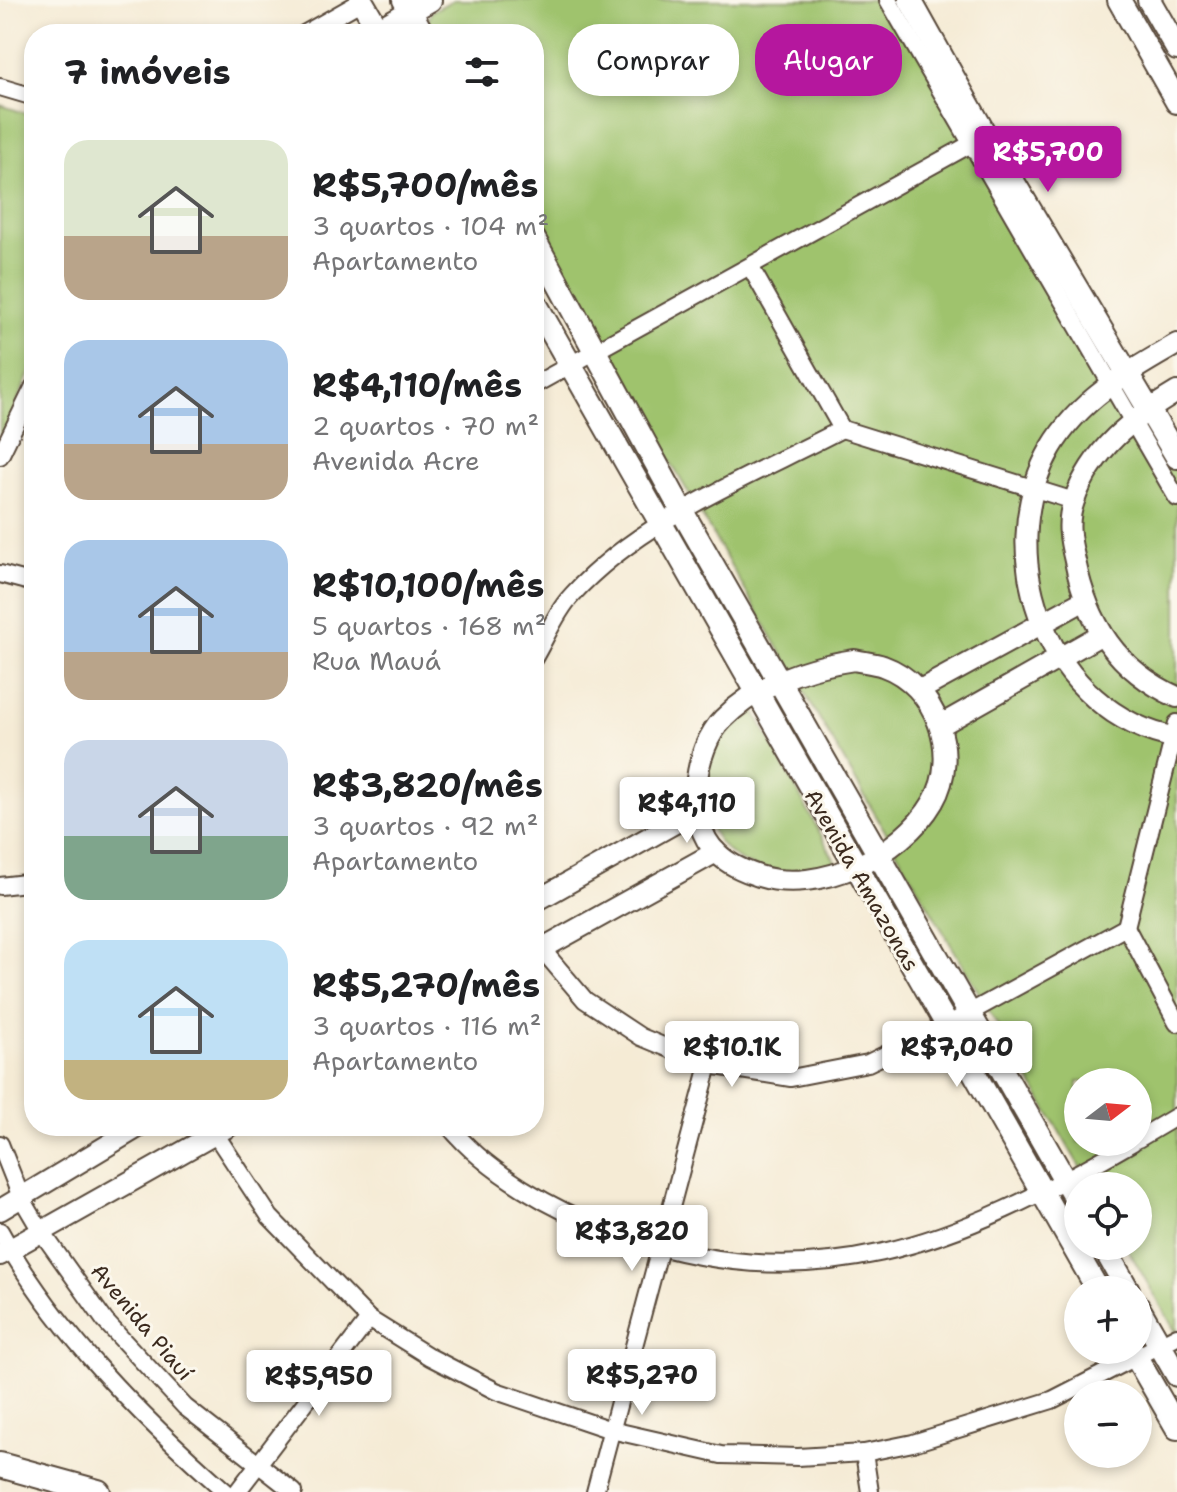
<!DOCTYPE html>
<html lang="pt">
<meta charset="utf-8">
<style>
:root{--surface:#fff;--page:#f6f6f6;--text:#202124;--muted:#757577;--accent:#b5179e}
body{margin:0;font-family:"Shantell Sans",sans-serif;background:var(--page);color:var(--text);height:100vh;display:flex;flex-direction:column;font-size:30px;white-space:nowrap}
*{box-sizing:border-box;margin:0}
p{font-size:26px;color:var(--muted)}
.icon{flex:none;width:44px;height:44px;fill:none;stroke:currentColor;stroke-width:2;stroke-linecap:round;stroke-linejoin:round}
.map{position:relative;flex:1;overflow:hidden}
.sheet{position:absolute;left:24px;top:24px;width:520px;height:1112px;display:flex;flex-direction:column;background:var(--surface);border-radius:32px;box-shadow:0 4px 12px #0003}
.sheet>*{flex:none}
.banner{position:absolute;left:568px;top:24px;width:488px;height:72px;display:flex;gap:16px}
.needle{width:52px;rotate:74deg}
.buttons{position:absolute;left:1064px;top:1068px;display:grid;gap:16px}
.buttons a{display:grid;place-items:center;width:88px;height:88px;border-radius:50%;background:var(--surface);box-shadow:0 4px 12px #0003;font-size:40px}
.price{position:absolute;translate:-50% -68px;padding:0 18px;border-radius:8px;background:#fff;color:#222;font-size:26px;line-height:52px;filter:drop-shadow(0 2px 4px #0008)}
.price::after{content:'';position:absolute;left:50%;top:48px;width:24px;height:18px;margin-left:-12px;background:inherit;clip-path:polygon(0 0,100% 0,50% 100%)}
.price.active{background:var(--accent);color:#fff}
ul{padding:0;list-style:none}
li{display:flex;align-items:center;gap:24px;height:200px;padding:0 40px}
li span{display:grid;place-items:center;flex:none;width:224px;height:160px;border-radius:24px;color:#555}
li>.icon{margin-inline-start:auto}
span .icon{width:96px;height:96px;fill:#fffc;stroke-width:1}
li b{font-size:34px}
h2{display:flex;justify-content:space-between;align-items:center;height:96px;padding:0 40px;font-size:34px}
.tag{padding:0 28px;border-radius:32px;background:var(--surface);box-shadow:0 4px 12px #0003;font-size:28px;line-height:72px}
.tag.active{background:var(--accent);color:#fff}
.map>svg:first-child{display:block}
</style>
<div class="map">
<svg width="1177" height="1492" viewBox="0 0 1177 1492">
<rect width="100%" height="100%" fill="#fbf7ec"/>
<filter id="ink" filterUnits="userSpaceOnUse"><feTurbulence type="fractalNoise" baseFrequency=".0125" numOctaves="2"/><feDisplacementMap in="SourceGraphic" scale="16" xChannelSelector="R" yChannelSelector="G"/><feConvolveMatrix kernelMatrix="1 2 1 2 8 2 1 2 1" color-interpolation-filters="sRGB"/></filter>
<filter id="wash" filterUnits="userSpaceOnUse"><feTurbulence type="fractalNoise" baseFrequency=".006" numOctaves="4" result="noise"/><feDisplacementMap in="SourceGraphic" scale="32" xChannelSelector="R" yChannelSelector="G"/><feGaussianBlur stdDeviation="1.8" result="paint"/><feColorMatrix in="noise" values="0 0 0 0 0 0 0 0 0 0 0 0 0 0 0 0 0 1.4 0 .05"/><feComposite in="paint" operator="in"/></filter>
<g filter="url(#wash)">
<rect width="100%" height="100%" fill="#f5ebd5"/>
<g fill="#9fc36d" stroke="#6d7646" stroke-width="2" fill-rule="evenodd">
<path d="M453,0h464l260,456v878l-51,-88h12v-60h-47l-557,-959v-193h-101l-6,-10 5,-13zM1078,1082h60v60h-60z"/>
<polygon points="0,105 34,116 34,362 0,443"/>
<path d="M755,712l81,151c-66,25 -139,-1 -130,-81 1,-11 0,-27 6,-36 10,-17 27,-25 43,-34z"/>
</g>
</g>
<g filter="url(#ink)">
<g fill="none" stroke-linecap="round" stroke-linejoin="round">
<defs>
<g id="minor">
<polyline points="888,0 1177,498"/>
<polyline points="304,34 362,1"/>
<polyline points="0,87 34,97"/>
<polyline points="534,385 969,145"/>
<polyline points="842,429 1074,501"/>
<polyline points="0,456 34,386"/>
<polyline points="0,574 34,583"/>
<path d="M534,658c12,-20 22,-46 38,-63 69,-76 180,-119 270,-166l-91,-161"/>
<polyline points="0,886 34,882"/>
<polyline points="1126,927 1177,723"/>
<polyline points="534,940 585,1000 641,1037 709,1065 791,1078 868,1063 947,1025 1126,927 1177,1023"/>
<polyline points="210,1126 270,1217 369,1319 430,1357 496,1391 611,1430 721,1455 798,1457 864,1453 913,1443 1052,1400 1177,1336"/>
<path d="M449,1126c37,46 106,85 161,105 202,74 347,13 523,-89"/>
<polyline points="1138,1139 1177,1116"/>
<polyline points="0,1144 21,1197 41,1231 105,1321 185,1407 294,1492"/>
<path d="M0,1231c54,99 143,188 226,261"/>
<polyline points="864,1453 870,1492"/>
<polyline points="237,1492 369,1319"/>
<polyline points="595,1492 709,1065"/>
</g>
<g id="tertiary">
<path d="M1177,344c-47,27 -97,54 -126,104 -62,107 -2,267 126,290"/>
<path d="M1177,392c-45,27 -85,57 -103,109 -8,21 -4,39 1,60 13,63 42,109 102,136"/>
<path d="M854,660c9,2 20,3 29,6 53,19 78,88 50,136 -31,53 -114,93 -174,74 -15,-5 -30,-11 -42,-23 -33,-31 -24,-104 6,-134 35,-35 83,-52 131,-59z"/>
<polyline points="920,690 1083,601"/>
<polyline points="941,725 1102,634"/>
<polyline points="534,902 698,810"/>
<polyline points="534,953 716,852"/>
<polyline points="0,1210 140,1126"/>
<polyline points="0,1255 229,1126"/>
</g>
<g id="secondary">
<polyline points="361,0 381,34"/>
<polyline points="404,0 423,34"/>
<polyline points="910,0 986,136 1177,457"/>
<polyline points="1119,0 1177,102"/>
<polyline points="1149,0 1177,49"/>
<polyline points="378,30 430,0"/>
<polyline points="534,239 683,513 1078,1203"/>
<polyline points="534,301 1098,1290"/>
<polyline points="1103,1246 1128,1290"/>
<polyline points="1138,1307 1177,1375"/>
<polyline points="1132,1350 1177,1428"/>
</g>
<polyline id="primary" points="0,1465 98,1492"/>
</defs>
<use href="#minor" stroke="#574739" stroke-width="20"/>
<use href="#tertiary" stroke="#574739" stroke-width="24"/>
<use href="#secondary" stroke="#574739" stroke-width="26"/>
<use href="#primary" stroke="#574739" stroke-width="28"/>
<use href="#minor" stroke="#fff" stroke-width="16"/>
<use href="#tertiary" stroke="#fff" stroke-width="20"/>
<use href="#secondary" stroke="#fff" stroke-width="22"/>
<use href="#primary" stroke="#fff" stroke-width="24"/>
</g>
</g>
<g text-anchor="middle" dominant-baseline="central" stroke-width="6" stroke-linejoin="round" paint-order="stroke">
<g font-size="22" fill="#3b2a1e" stroke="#fbf7ec">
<text transform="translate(862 880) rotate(60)">Avenida Amazonas</text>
<text transform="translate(142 1322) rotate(50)">Avenida Piauí</text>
</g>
</g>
</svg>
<div class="buttons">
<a><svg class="needle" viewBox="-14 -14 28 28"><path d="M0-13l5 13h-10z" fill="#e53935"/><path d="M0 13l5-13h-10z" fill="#757577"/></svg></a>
<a><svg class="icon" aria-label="locate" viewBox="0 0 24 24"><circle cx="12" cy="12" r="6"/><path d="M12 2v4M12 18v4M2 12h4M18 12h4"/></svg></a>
<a>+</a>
<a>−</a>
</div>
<b class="price active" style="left:1048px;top:194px">R$5,700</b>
<b class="price" style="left:687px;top:845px">R$4,110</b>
<b class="price" style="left:732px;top:1089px">R$10.1K</b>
<b class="price" style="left:957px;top:1089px">R$7,040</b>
<b class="price" style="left:632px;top:1273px">R$3,820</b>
<b class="price" style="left:642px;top:1417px">R$5,270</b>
<b class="price" style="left:319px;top:1418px">R$5,950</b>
<div class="banner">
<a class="tag">Comprar</a>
<a class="tag active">Alugar</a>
</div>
<section class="sheet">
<h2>7 imóveis<svg class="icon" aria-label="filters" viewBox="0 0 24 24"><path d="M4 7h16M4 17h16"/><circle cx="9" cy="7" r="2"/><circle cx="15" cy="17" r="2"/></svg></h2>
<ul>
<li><span style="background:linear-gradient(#dfe7d0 60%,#b9a48a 0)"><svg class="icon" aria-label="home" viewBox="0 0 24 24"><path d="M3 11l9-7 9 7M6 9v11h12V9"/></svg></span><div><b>R$5,700/mês</b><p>3 quartos · 104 m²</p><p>Apartamento</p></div></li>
<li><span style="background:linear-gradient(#a9c7e8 65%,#b9a48a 0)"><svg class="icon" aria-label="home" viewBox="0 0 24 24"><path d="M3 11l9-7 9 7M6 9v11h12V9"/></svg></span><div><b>R$4,110/mês</b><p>2 quartos · 70 m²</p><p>Avenida Acre</p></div></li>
<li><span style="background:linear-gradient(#a9c7e8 70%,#b9a48a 0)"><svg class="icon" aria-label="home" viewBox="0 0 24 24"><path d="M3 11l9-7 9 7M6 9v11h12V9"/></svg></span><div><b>R$10,100/mês</b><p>5 quartos · 168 m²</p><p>Rua Mauá</p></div></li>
<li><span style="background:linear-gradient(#c9d6e8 60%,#7fa58c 0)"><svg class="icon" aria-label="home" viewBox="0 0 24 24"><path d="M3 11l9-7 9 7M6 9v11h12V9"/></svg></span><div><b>R$3,820/mês</b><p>3 quartos · 92 m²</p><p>Apartamento</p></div></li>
<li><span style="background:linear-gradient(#bfe0f5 75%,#c2b280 0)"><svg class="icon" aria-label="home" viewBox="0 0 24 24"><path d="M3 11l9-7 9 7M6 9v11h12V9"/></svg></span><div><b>R$5,270/mês</b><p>3 quartos · 116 m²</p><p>Apartamento</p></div></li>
</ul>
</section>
</div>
